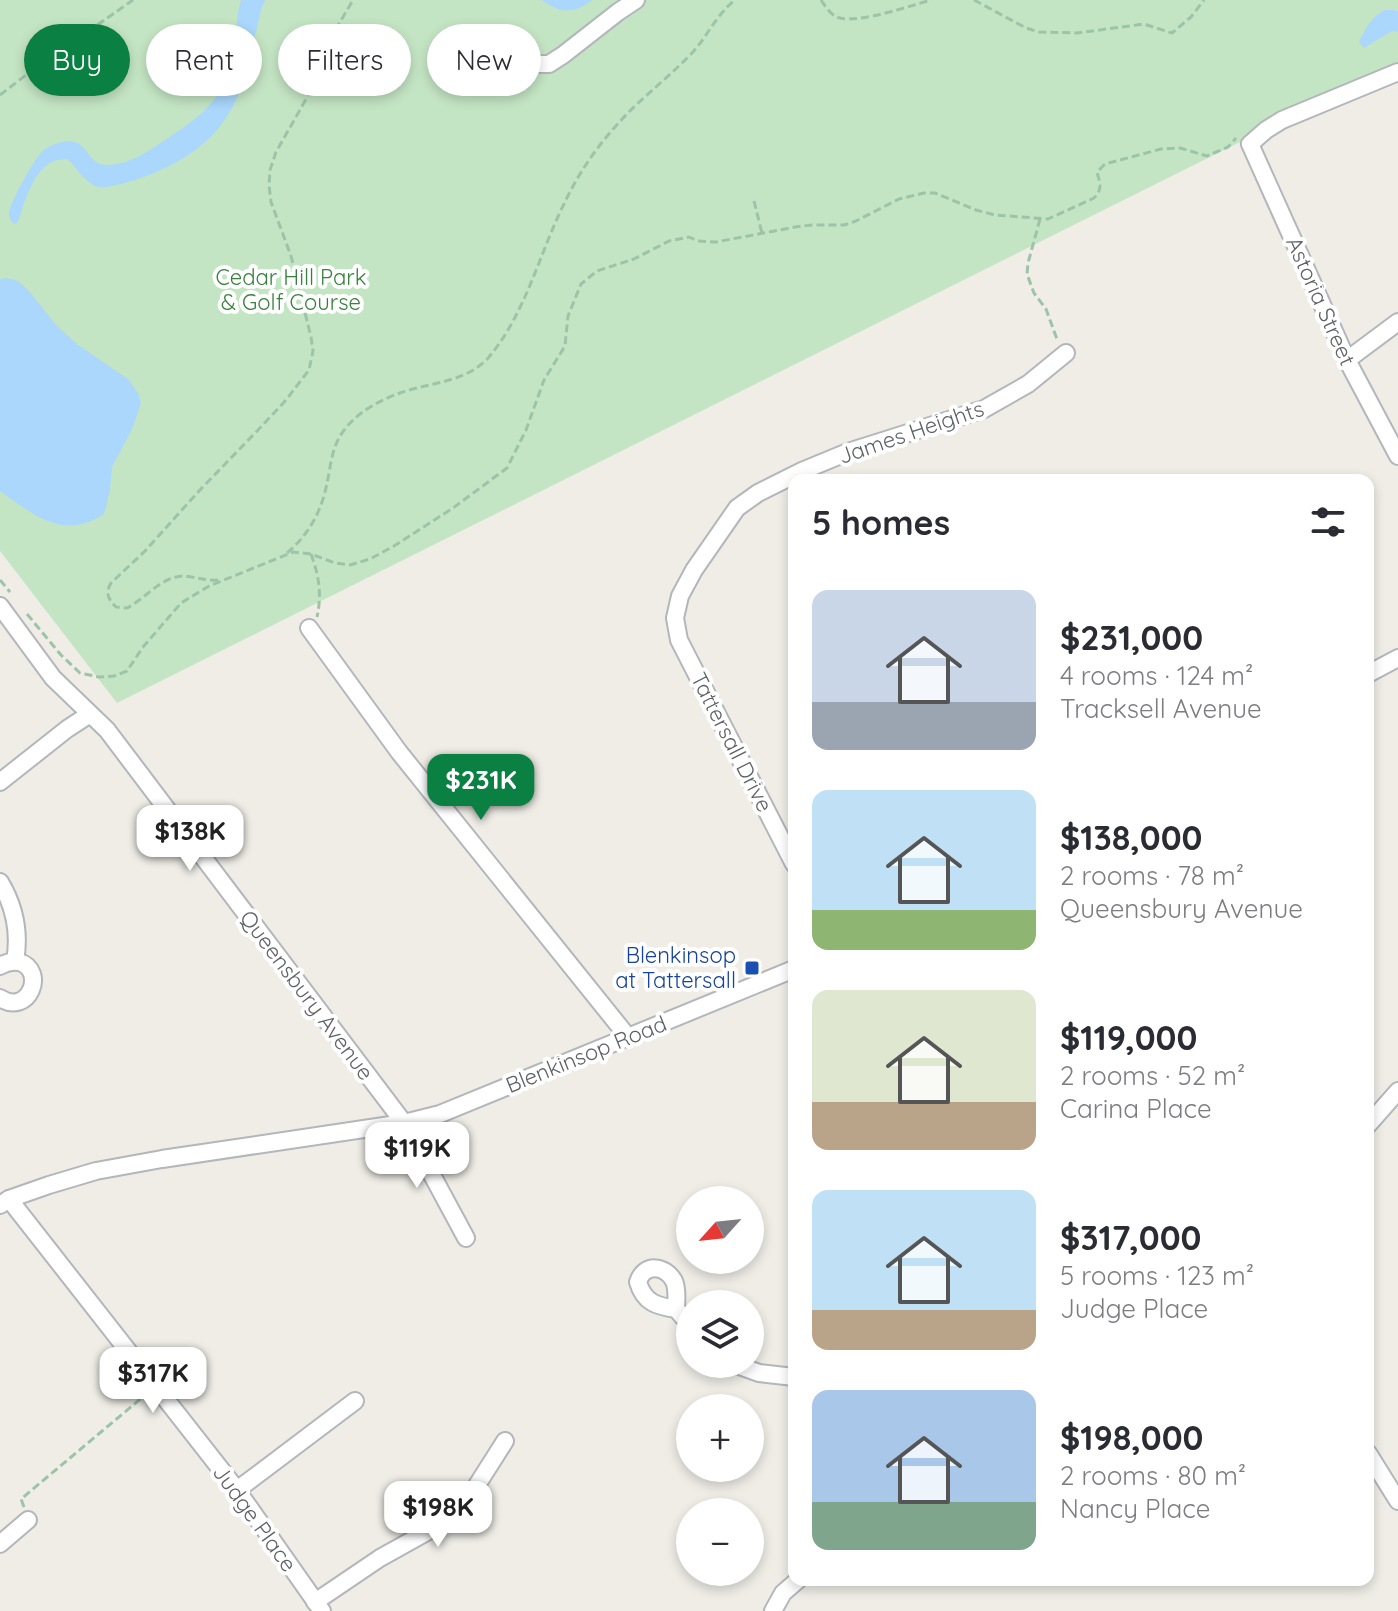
<!DOCTYPE html>
<meta charset="utf-8">
<style>
:root{--surface:#fff;--page:#f2f2f3;--text:#2b2b33;--muted:#7c7c81;--accent:#0b8043}
body{margin:0;font-family:Quicksand,sans-serif;background:var(--page);color:var(--text);height:100vh;display:flex;flex-direction:column;font-size:30px;white-space:nowrap}
*{box-sizing:border-box;margin:0}
p{font-size:26px;color:var(--muted)}
.icon{flex:none;width:44px;height:44px;fill:none;stroke:currentColor;stroke-width:2;stroke-linecap:round;stroke-linejoin:round}
.map{position:relative;flex:1;overflow:hidden}
.details{position:absolute;left:788px;top:474px;width:586px;height:1112px;display:flex;flex-direction:column;background:var(--surface);border-radius:16px;box-shadow:0 4px 12px #0003}
.details>*{flex:none}
.banner{position:absolute;left:24px;top:24px;width:644px;height:72px;display:flex;gap:16px}
.needle{width:52px;rotate:243deg}
.fabs{position:absolute;left:676px;top:1186px;display:grid;gap:16px}
.fabs a{display:grid;place-items:center;width:88px;height:88px;border-radius:50%;background:var(--surface);box-shadow:0 4px 12px #0003;font-size:40px}
.price{position:absolute;translate:-50% -68px;padding:0 18px;border-radius:16px;background:#fff;color:#222;font-size:26px;line-height:52px;filter:drop-shadow(0 2px 4px #0008)}
.price::after{content:'';position:absolute;left:50%;top:48px;width:24px;height:18px;margin-left:-12px;background:inherit;clip-path:polygon(0 0,100% 0,50% 100%)}
.price.selected{background:var(--accent);color:#fff}
ul{padding:0;list-style:none}
li{display:flex;align-items:center;gap:24px;height:200px;padding:0 24px}
li span{display:grid;place-items:center;flex:none;width:224px;height:160px;border-radius:16px;color:#555}
li>.icon{margin-inline-start:auto}
span .icon{width:96px;height:96px;fill:#fffc;stroke-width:1}
li b{font-size:34px}
h2{display:flex;justify-content:space-between;align-items:center;height:96px;padding:0 24px;font-size:34px}
.chip{padding:0 28px;border-radius:36px;background:var(--surface);box-shadow:0 4px 12px #0003;font-size:28px;line-height:72px}
.chip.selected{background:var(--accent);color:#fff}
.map>svg:first-child{display:block}
</style>
<div class="map">
<svg width="1398" height="1611" viewBox="0 0 1398 1611">
<rect width="100%" height="100%" fill="#efede6"/>
<polygon fill="#c4e5c4" points="0,0 1398,0 1398,63 117,703 0,551"/>
<g fill="#aad7fb">
<path d="M241,0h25c-6,7 -5,14 -8,23 -2,12 -7,23 -10,35 -3,12 -4,24 -9,35 -20,49 -57,71 -104,87 -10,3 -26,8 -36,7 -14,-3 -22,-20 -32,-28 -31,-2 -41,39 -49,63l-4,2c-3,-4 -6,-5 -5,-11 0,-9 24,-51 31,-59 4,-5 9,-8 15,-10 36,-12 27,20 52,21 20,0 39,-12 55,-23 42,-28 62,-41 72,-93 3,-17 2,-33 7,-49z"/>
<path d="M542,0h50c-18,15 -33,13 -50,0z"/>
<path d="M1384,10h10l4,2v20l-6,-1 -28,17 -5,-6c6,-13 12,-24 25,-32z"/>
<path d="M6,278l12,3 11,10 27,34 22,20 50,34 10,14 3,10 -8,24 -21,40 -2,23 -6,24c-39,27 -71,1 -104,-23v-212z"/>
</g>
<g fill="none" stroke-linecap="round" stroke-linejoin="round">
<defs>
<g id="minor">
<polyline points="523,58 536,64 549,64 563,55 618,12 636,0"/>
<polyline points="1398,72 1282,120 1266,130 1250,144 1347,360 1398,456"/>
<polyline points="1347,360 1398,322"/>
<polyline points="0,606 53,678 107,730 404,1123 466,1238"/>
<polyline points="309,628 399,752 628,1037"/>
<polyline points="1368,674 1398,658"/>
<polyline points="0,782 67,729 90,714"/>
<polyline points="794,864 679,640 675,618 680,596 694,570 737,508 758,493 802,471 848,452 984,409 1028,384 1066,353"/>
<path d="M0,882c15,25 20,51 15,79"/>
<path d="M0,966c6,-4 11,-5 19,-4 28,8 10,55 -19,36"/>
<polyline points="1368,1125 1398,1091"/>
<polyline points="9,1199 237,1490 322,1611"/>
<polyline points="0,1205 9,1199 49,1185 96,1171 162,1159 404,1123 440,1114 794,969"/>
<path d="M676,1309c-19,-3 -32,-6 -38,-27 6,-19 27,-17 36,-1 4,9 2,19 2,28l14,16"/>
<polyline points="734,1364 759,1373 794,1377"/>
<polyline points="1368,1453 1398,1501"/>
<polyline points="237,1490 355,1401"/>
<polyline points="0,1544 28,1520"/>
<polyline points="315,1602 380,1558 432,1529 453,1513 472,1493 505,1441"/>
<polyline points="773,1611 783,1593 798,1580"/>
</g>
</defs>
<use href="#minor" stroke="#b3b6ba" stroke-width="20"/>
<g stroke="#9cc4a8" stroke-width="3" stroke-dasharray="8 4" stroke-linecap="butt">
<path d="M821,0c5,7 10,16 19,18 20,5 70,-12 91,-18"/>
<polyline points="974,0 1026,28 1039,32 1077,33 1144,24 1172,33 1191,17 1204,0"/>
<polyline points="0,95 30,72 133,0"/>
<polyline points="754,201 762,233"/>
<polyline points="1040,219 1028,263 1027,274 1034,293 1046,309 1058,342"/>
<path d="M287,553c19,-16 32,-37 38,-61 6,-22 5,-45 20,-63 13,-17 35,-29 55,-36 30,-11 66,-10 89,-36 37,-44 50,-103 75,-153 17,-37 42,-70 71,-98 19,-18 40,-35 58,-54 15,-17 24,-38 42,-52"/>
<path d="M311,554c8,22 11,40 6,63"/>
<polyline points="0,580 10,592"/>
<path d="M218,580c-12,1 -22,-3 -34,-4 -22,0 -38,22 -57,32l-11,-1c-8,-8 -11,-14 -5,-24l34,-32 54,-60 60,-62 27,-29 23,-30 4,-19 -2,-14 -20,-81 -20,-54 -2,-17 1,-15 6,-18 33,-58 14,-40 10,-20 20,-34"/>
<path d="M27,614l34,41 19,18 19,4 15,-1 13,-5 16,-24 38,-44 28,-17 84,-34 18,2 24,9 15,2 20,-6 24,-13 59,-38 54,-40 19,-38 18,-50 21,-34 3,-30 13,-32 16,-13 37,-12 35,-18 20,-4 9,4 18,1 79,-15 17,-2h32l12,-4 43,-22 25,-6h11l41,17 19,5 53,4 46,-21c9,-10 6,-14 3,-26l8,-8 56,-15 19,-1 27,8 21,-9 8,-9"/>
<polyline points="24,1507 21,1499 144,1396"/>
</g>
<use href="#minor" stroke="#fff" stroke-width="16"/>
</g>
<rect fill="#1a4fb4" stroke="#fff" stroke-width="3" x="744" y="960" width="16" height="16" rx="4"/>
<g text-anchor="middle" dominant-baseline="central" stroke-width="8" stroke-linejoin="round" paint-order="stroke">
<g font-size="22" fill="#38823d" stroke="#fff">
<text x="291" y="277">Cedar Hill Park<tspan x="291" dy="25">&amp; Golf Course</tspan></text>
</g>
<g font-size="22" fill="#5e6166" stroke="#fff">
<text transform="translate(1321 301) rotate(66)">Astoria Street</text>
<text transform="translate(911 432) rotate(-19)">James Heights</text>
<text transform="translate(732 742) rotate(63)">Tattersall Drive</text>
<text transform="translate(307 995) rotate(53)">Queensbury Avenue</text>
<text transform="translate(586 1054) rotate(-22)">Blenkinsop Road</text>
<text transform="translate(255 1518) rotate(54)">Judge Place</text>
</g>
<g font-size="22" fill="#164399" stroke="#fff" text-anchor="end">
<text x="736" y="955">Blenkinsop<tspan x="736" dy="25">at Tattersall</tspan></text>
</g>
</g>
</svg>
<div class="fabs">
<a><svg class="needle" viewBox="-14 -14 28 28"><path d="M0-13l5 13h-10z" fill="#e53935"/><path d="M0 13l5-13h-10z" fill="#7c7c81"/></svg></a>
<a><svg class="icon" aria-label="layers" viewBox="0 0 24 24"><path d="M12 4l9 5-9 5-9-5zM3 14l9 5 9-5"/></svg></a>
<a>+</a>
<a>−</a>
</div>
<b class="price selected" style="left:481px;top:822px">$231K</b>
<b class="price" style="left:190px;top:873px">$138K</b>
<b class="price" style="left:417px;top:1190px">$119K</b>
<b class="price" style="left:153px;top:1415px">$317K</b>
<b class="price" style="left:438px;top:1549px">$198K</b>
<div class="banner">
<a class="chip selected">Buy</a>
<a class="chip">Rent</a>
<a class="chip">Filters</a>
<a class="chip">New</a>
</div>
<section class="details">
<h2>5 homes<svg class="icon" aria-label="filters" viewBox="0 0 24 24"><path d="M4 7h16M4 17h16"/><circle cx="9" cy="7" r="2"/><circle cx="15" cy="17" r="2"/></svg></h2>
<ul>
<li><span style="background:linear-gradient(#c9d6e8 70%,#9aa5b1 0)"><svg class="icon" aria-label="home" viewBox="0 0 24 24"><path d="M3 11l9-7 9 7M6 9v11h12V9"/></svg></span><div><b>$231,000</b><p>4 rooms · 124 m²</p><p>Tracksell Avenue</p></div></li>
<li><span style="background:linear-gradient(#bfe0f5 75%,#8fb573 0)"><svg class="icon" aria-label="home" viewBox="0 0 24 24"><path d="M3 11l9-7 9 7M6 9v11h12V9"/></svg></span><div><b>$138,000</b><p>2 rooms · 78 m²</p><p>Queensbury Avenue</p></div></li>
<li><span style="background:linear-gradient(#dfe7d0 70%,#b9a48a 0)"><svg class="icon" aria-label="home" viewBox="0 0 24 24"><path d="M3 11l9-7 9 7M6 9v11h12V9"/></svg></span><div><b>$119,000</b><p>2 rooms · 52 m²</p><p>Carina Place</p></div></li>
<li><span style="background:linear-gradient(#bfe0f5 75%,#b9a48a 0)"><svg class="icon" aria-label="home" viewBox="0 0 24 24"><path d="M3 11l9-7 9 7M6 9v11h12V9"/></svg></span><div><b>$317,000</b><p>5 rooms · 123 m²</p><p>Judge Place</p></div></li>
<li><span style="background:linear-gradient(#a9c7e8 70%,#7fa58c 0)"><svg class="icon" aria-label="home" viewBox="0 0 24 24"><path d="M3 11l9-7 9 7M6 9v11h12V9"/></svg></span><div><b>$198,000</b><p>2 rooms · 80 m²</p><p>Nancy Place</p></div></li>
</ul>
</section>
</div>
